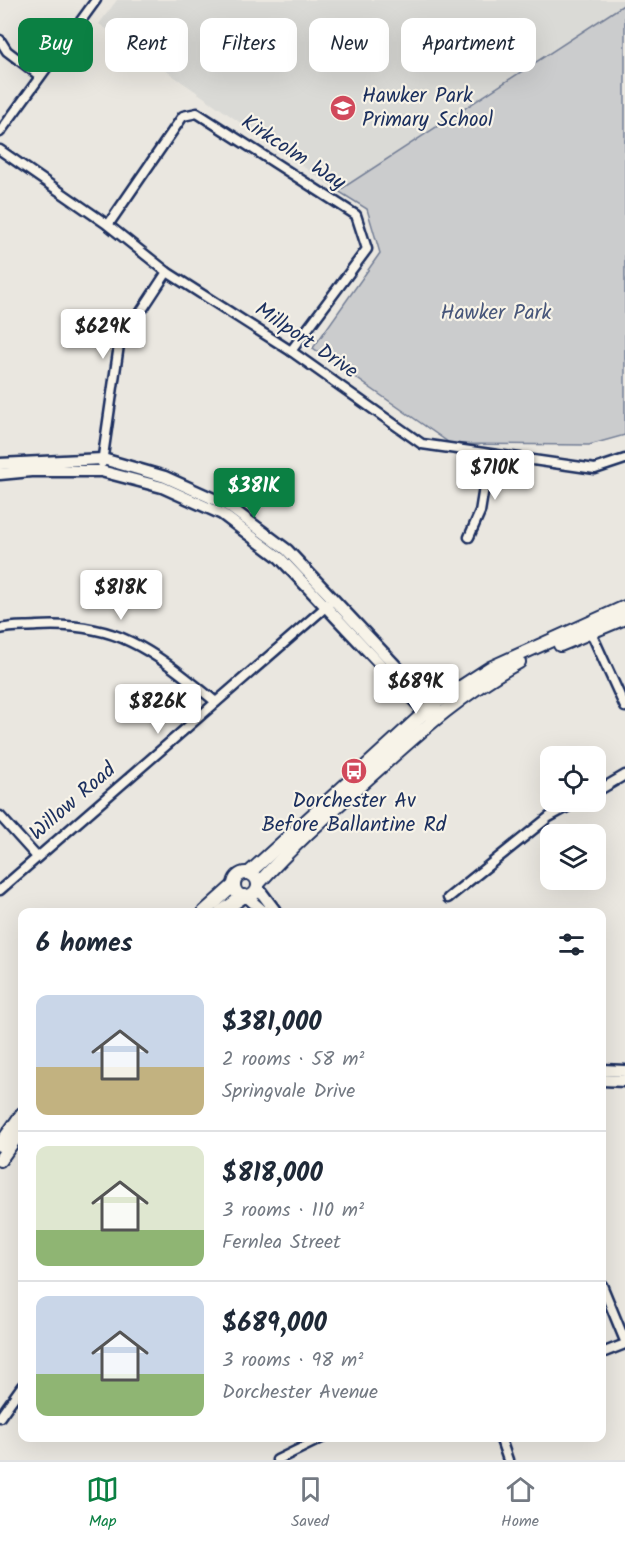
<!DOCTYPE html>
<meta charset="utf-8">
<style>
:root{--surface:#fff;--page:#f2f2f3;--text:#1f2937;--muted:#747a83;--line:#e0e1e3;--accent:#0b8043}
body{margin:0;font-family:Kalam,sans-serif;background:var(--page);color:var(--text);height:100vh;display:flex;flex-direction:column;font-size:22px;white-space:nowrap}
*{box-sizing:border-box;margin:0}
p{font-size:20px;color:var(--muted)}
.icon{flex:none;width:33px;height:33px;fill:none;stroke:currentColor;stroke-width:2;stroke-linecap:round;stroke-linejoin:round}
.map{position:relative;flex:1;overflow:hidden}
.side{position:absolute;left:18px;top:908px;width:588px;height:534px;display:flex;flex-direction:column;background:var(--surface);border-radius:12px;box-shadow:0 6px 24px #0002}
.side>*{flex:none}
.banner{position:absolute;left:18px;top:18px;width:590px;height:54px;display:flex;gap:12px}
.buttons{position:absolute;left:540px;top:746px;display:grid;gap:12px}
.buttons a{display:grid;place-items:center;width:66px;height:66px;border-radius:12px;background:var(--surface);box-shadow:0 6px 24px #0002;font-size:30px}
.price{position:absolute;translate:-50% -51px;padding:0 14px;border-radius:6px;background:#fff;color:#222;font-size:20px;line-height:39px;filter:drop-shadow(0 2px 3px #0008)}
.price::after{content:'';position:absolute;left:50%;top:36px;width:18px;height:14px;margin-left:-9px;background:inherit;clip-path:polygon(0 0,100% 0,50% 100%)}
.price.on{background:var(--accent);color:#fff}
ul{padding:0;list-style:none}
li{display:flex;align-items:center;gap:18px;height:150px;padding:0 18px}
li+li{border-top:2px solid var(--line)}
li span{display:grid;place-items:center;flex:none;width:168px;height:120px;border-radius:12px;color:#555}
li>.icon{margin-inline-start:auto}
span .icon{width:72px;height:72px;fill:#fffc;stroke-width:1}
li b{font-size:26px}
h2{display:flex;justify-content:space-between;align-items:center;height:72px;padding:0 18px;font-size:26px}
.tag{padding:0 21px;border-radius:12px;background:var(--surface);box-shadow:0 6px 24px #0002;font-size:21px;line-height:54px}
.tag.on{background:var(--accent);color:#fff}
.menu{display:flex;justify-content:space-around;align-items:center;height:84px;border-top:2px solid var(--line);background:var(--surface);font-size:16px;color:var(--muted)}
.menu a{display:grid;justify-items:center;gap:3px}
.menu .on{color:var(--accent)}
.map>svg:first-child{display:block}
</style>
<div class="map">
<svg width="625" height="1460" viewBox="0 0 625 1460">
<rect width="100%" height="100%" fill="#eae7e0"/>
<filter id="ink" filterUnits="userSpaceOnUse"><feTurbulence type="fractalNoise" baseFrequency=".0167" numOctaves="2"/><feDisplacementMap in="SourceGraphic" scale="12" xChannelSelector="R" yChannelSelector="G"/><feConvolveMatrix kernelMatrix="1 2 1 2 8 2 1 2 1" color-interpolation-filters="sRGB"/></filter>
<g filter="url(#ink)">
<polygon fill="#dadad6" points="117,0 625,0 625,4 338,191 99,24"/>
<polygon fill="#cbcccd" stroke="#737e96" stroke-width="1.5" points="625,4 625,435 589,445 451,444 313,348 380,253 367,209 338,191"/>
<g fill="none" stroke-linecap="round" stroke-linejoin="round">
<defs>
<g id="minor">
<polyline points="0,40 7,51 40,76"/>
<polyline points="0,132 96,0"/>
<polyline points="0,150 108,225 167,272 291,351 422,444 595,469 625,459"/>
<polyline points="108,225 183,116 197,113 356,215 367,249 291,351"/>
<polyline points="102,463 119,345 167,272"/>
<polyline points="469,537 480,512 489,456"/>
<polyline points="589,628 625,707"/>
<path d="M0,629c11,-3 25,-2 37,-3 83,-5 118,27 179,76"/>
<polyline points="596,792 625,775"/>
<polyline points="0,816 37,857"/>
<polyline points="0,890 329,604"/>
<polyline points="448,898 549,817 578,801"/>
<polyline points="602,1285 625,1341"/>
<polyline points="602,1353 625,1344"/>
<polyline points="0,1417 22,1386"/>
<polyline points="500,1437 508,1460"/>
<polyline points="277,1460 324,1437"/>
</g>
<g id="tertiary">
<polyline points="0,464 103,459 165,477 227,505 287,550 437,710"/>
<polyline points="0,474 31,471 101,471 162,487 222,514 280,558 431,718"/>
<polyline points="258,888 276,912"/>
<polyline points="247,897 264,912"/>
<polyline points="602,1070 625,1071"/>
<polyline points="602,1080 625,1081"/>
</g>
<g id="secondary">
<polyline points="560,645 625,618"/>
<polyline points="249,873 433,705 490,668 625,607"/>
<circle cx="246" cy="885" r="12"/>
<path d="M258,884c36,-40 76,-75 116,-111 49,-44 87,-79 145,-111"/>
<polyline points="204,912 234,885"/>
<polyline points="221,912 244,896"/>
<polyline points="0,1145 22,1114"/>
<polyline points="0,1160 22,1129"/>
</g>
</defs>
<use href="#minor" stroke="#1b2f5e" stroke-width="13"/>
<use href="#tertiary" stroke="#1b2f5e" stroke-width="15"/>
<use href="#secondary" stroke="#1b2f5e" stroke-width="16"/>
<use href="#minor" stroke="#f7f3e8" stroke-width="8"/>
<use href="#tertiary" stroke="#f7f3e8" stroke-width="10"/>
<use href="#secondary" stroke="#f7f3e8" stroke-width="12"/>
</g>
</g>
<defs>
<symbol id="school-disc" viewBox="-11 -11 22 22"><circle r="9.5" fill="#d1495b" stroke="#f7f3e8"/><path d="M0-5L7-2L0 1L-7-2ZM-4 1L0 2.5L4 1V4Q0 6-4 4Z" fill="#fff"/></symbol>
<symbol id="bus-disc" viewBox="-11 -11 22 22"><circle r="9.5" fill="#d1495b" stroke="#f7f3e8"/><path d="M-5-6H5V4H4V6H2V4H-2V6H-4V4H-5ZM-3.5-4V0h7V-4ZM-3.5 1.2v1.5H-2V1.2ZM2 1.2v1.5H3.5V1.2Z" fill="#fff"/></symbol>
</defs>
<g fill-rule="evenodd">
<use href="#school-disc" x="328" y="93" width="30" height="30"/>
<use href="#bus-disc" x="339" y="756" width="30" height="30"/>
</g>
<g text-anchor="middle" dominant-baseline="central" stroke-width="4.5" stroke-linejoin="round" paint-order="stroke">
<g font-size="21" fill="#1b2f5e" stroke="#f7f3e8" text-anchor="start">
<text x="362" y="96">Hawker Park<tspan x="362" dy="24">Primary School</tspan></text>
<text x="354" y="801" text-anchor="middle">Dorchester Av<tspan x="354" dy="24">Before Ballantine Rd</tspan></text>
</g>
<g font-size="21" fill="#1b2f5e" stroke="#f7f3e8">
<text transform="translate(293 153) rotate(33)">Kirkcolm Way</text>
<text transform="translate(306 341) rotate(34)">Millport Drive</text>
<text transform="translate(73 802) rotate(-41)">Willow Road</text>
</g>
<g font-size="21" fill="#47567a" stroke="#f7f3e8">
<text x="496" y="313">Hawker Park</text>
</g>
</g>
</svg>
<div class="buttons">
<a><svg class="icon" aria-label="locate" viewBox="0 0 24 24"><circle cx="12" cy="12" r="6"/><path d="M12 2v4M12 18v4M2 12h4M18 12h4"/></svg></a>
<a><svg class="icon" aria-label="layers" viewBox="0 0 24 24"><path d="M12 4l9 5-9 5-9-5zM3 14l9 5 9-5"/></svg></a>
</div>
<b class="price" style="left:103px;top:360px">$629K</b>
<b class="price" style="left:495px;top:501px">$710K</b>
<b class="price on" style="left:254px;top:519px">$381K</b>
<b class="price" style="left:121px;top:621px">$818K</b>
<b class="price" style="left:416px;top:715px">$689K</b>
<b class="price" style="left:158px;top:735px">$826K</b>
<div class="banner">
<a class="tag on">Buy</a>
<a class="tag">Rent</a>
<a class="tag">Filters</a>
<a class="tag">New</a>
<a class="tag">Apartment</a>
</div>
<section class="side">
<h2>6 homes<svg class="icon" aria-label="filters" viewBox="0 0 24 24"><path d="M4 7h16M4 17h16"/><circle cx="9" cy="7" r="2"/><circle cx="15" cy="17" r="2"/></svg></h2>
<ul>
<li><span style="background:linear-gradient(#c9d6e8 60%,#c2b280 0)"><svg class="icon" aria-label="home" viewBox="0 0 24 24"><path d="M3 11l9-7 9 7M6 9v11h12V9"/></svg></span><div><b>$381,000</b><p>2 rooms · 58 m²</p><p>Springvale Drive</p></div></li>
<li><span style="background:linear-gradient(#dfe7d0 70%,#8fb573 0)"><svg class="icon" aria-label="home" viewBox="0 0 24 24"><path d="M3 11l9-7 9 7M6 9v11h12V9"/></svg></span><div><b>$818,000</b><p>3 rooms · 110 m²</p><p>Fernlea Street</p></div></li>
<li><span style="background:linear-gradient(#c9d6e8 65%,#8fb573 0)"><svg class="icon" aria-label="home" viewBox="0 0 24 24"><path d="M3 11l9-7 9 7M6 9v11h12V9"/></svg></span><div><b>$689,000</b><p>3 rooms · 98 m²</p><p>Dorchester Avenue</p></div></li>
</ul>
</section>
</div>
<nav class="menu">
<a class="on"><svg class="icon" aria-label="map" viewBox="0 0 24 24"><path d="M3 6l6-2 6 2 6-2v14l-6 2-6-2-6 2zM9 4v14M15 6v14"/></svg>Map</a>
<a><svg class="icon" aria-label="saved" viewBox="0 0 24 24"><path d="M7 4h10v16l-5-4-5 4z"/></svg>Saved</a>
<a><svg class="icon" aria-label="home" viewBox="0 0 24 24"><path d="M3 11l9-7 9 7M6 9v11h12V9"/></svg>Home</a>
</nav>
